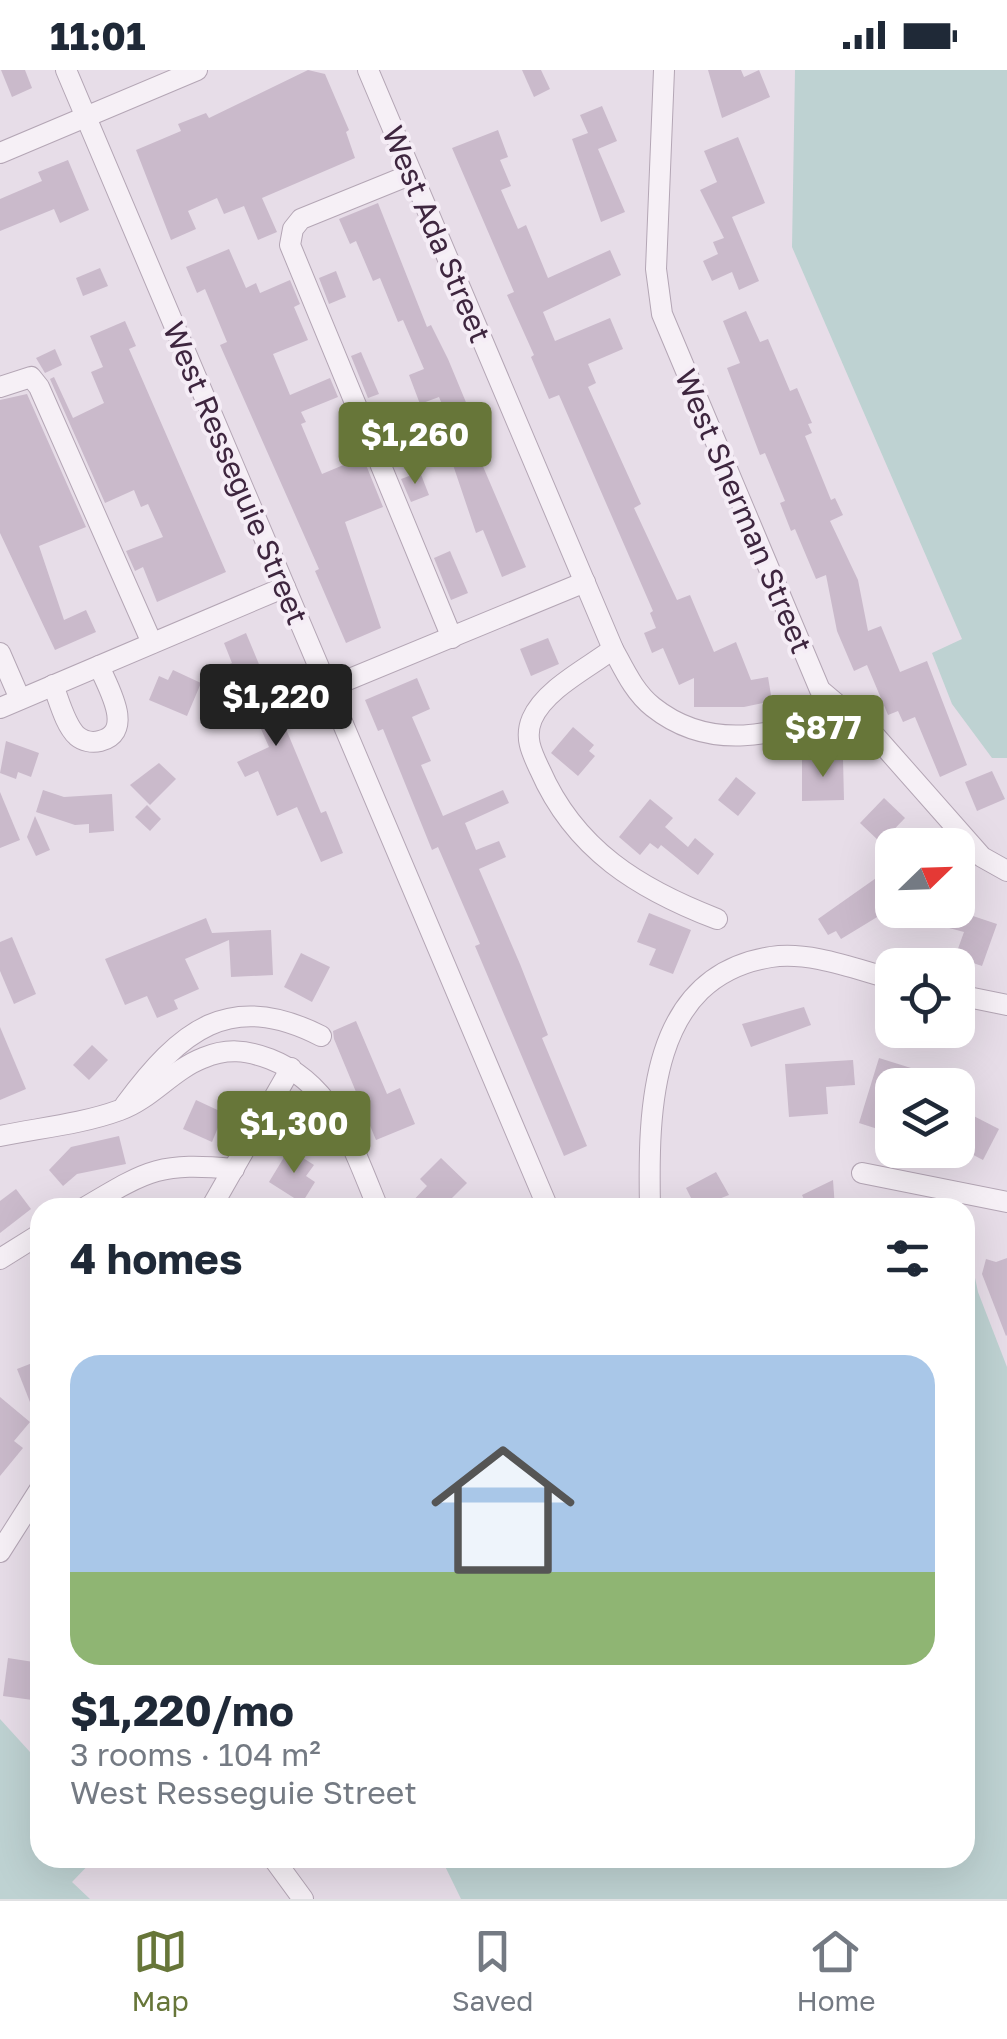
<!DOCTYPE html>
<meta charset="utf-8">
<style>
:root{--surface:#fff;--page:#f6f6f7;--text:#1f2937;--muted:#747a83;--line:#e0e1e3;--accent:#677639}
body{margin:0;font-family:"Golos Text",sans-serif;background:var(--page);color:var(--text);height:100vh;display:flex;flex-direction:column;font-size:38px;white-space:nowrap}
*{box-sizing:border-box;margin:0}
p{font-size:32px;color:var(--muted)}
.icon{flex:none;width:55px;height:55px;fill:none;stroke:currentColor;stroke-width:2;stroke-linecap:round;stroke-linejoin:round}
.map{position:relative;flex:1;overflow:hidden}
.panel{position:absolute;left:30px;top:1128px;width:945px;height:670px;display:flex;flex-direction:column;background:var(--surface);border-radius:30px;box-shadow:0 10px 40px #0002}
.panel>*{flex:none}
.needle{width:65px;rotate:67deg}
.fabs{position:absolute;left:875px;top:758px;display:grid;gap:20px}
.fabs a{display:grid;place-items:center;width:100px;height:100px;border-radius:20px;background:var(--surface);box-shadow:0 10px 40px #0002;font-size:50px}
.price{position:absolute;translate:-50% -85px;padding:0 22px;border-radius:10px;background:var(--accent);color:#fff;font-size:32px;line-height:65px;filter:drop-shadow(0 2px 5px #0008)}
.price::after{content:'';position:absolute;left:50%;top:60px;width:30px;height:22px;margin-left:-15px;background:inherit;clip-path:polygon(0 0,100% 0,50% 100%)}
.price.selected{background:#222;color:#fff}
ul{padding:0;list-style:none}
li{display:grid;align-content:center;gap:20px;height:530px;padding:0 40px}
li span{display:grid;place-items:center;height:310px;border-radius:30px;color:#555}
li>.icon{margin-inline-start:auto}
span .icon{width:180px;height:180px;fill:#fffc;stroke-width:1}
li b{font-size:42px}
h2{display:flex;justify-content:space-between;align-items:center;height:120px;padding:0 40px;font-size:42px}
.status{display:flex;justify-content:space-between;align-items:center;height:70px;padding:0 50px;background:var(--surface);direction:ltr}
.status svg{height:28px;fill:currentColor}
.tab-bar{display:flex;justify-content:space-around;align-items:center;height:140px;border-top:2px solid var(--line);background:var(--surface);font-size:28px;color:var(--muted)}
.tab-bar a{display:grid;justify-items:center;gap:5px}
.tab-bar .selected{color:var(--accent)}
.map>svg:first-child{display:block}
</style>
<div class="status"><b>11:01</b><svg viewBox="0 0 49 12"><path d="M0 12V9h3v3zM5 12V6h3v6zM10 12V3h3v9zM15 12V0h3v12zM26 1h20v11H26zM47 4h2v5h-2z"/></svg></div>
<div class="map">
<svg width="1007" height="1829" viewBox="0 0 1007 1829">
<rect width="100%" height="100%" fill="#e7dde8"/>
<g fill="#bed2d2">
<polygon points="795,0 1007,0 1007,688 992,688 952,634 932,583 962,569 792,177"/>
<polygon points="965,1160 978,1222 1007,1297 1007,1829 461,1829 441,1788 565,1788 568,1796 592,1788 965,1788"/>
<polygon points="0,1649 40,1693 40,1788 95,1788 72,1812 90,1829 0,1829"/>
</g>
<g fill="#cabacb">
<polygon points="1,0 25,0 32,18 12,27"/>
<polygon points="308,0 325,4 349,60 346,62 355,88 262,128 277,162 258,170 244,136 224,144 217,128 188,141 196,159 171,170 136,80 181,61 178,54 206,43 209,48"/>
<polygon points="522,0 541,0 550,19 534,27"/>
<polygon points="708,0 741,0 744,7 759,0 770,27 722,48"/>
<polygon points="602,36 617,71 598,79 625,142 601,152 572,69 588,63 580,45"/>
<polygon points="498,60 508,87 500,90 511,116 501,120 518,159 526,155 548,208 610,180 621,205 543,242 555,271 610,248 623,279 588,294 596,313 588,317 641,434 634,438 677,530 690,525 714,582 736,572 751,610 768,607 772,631 744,637 694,637 694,608 679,615 663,578 652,583 644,563 656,558 650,543 653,541 559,325 549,329 531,287 534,285 507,225 514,222 452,78"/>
<polygon points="738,67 765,133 732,147 759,211 739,220 732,202 712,211 703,191 718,184 713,172 724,168 700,120 717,112 704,81"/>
<polygon points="68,90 89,140 60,153 54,139 0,161 0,129 42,111 38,102"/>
<polygon points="378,133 427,257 431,255 448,289 475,354 454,363 439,327 420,334 409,305 424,299 403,250 398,252 380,208 373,211 356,171 350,174 339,149"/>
<polygon points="229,179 246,218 256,213 260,223 290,210 300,234 294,237 308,270 273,284 290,325 330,308 338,327 301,342 306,352 301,354 322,404 353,391 350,384 360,380 383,437 345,452 381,558 346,573 315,501 319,499 220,275 227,272 205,219 197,223 186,197"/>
<polygon points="100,198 108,216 83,226 76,208"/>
<polygon points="336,201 346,227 329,234 319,208"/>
<polygon points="746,241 760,272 768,269 790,321 797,318 812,353 808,354 812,363 805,366 831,430 835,428 843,445 830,451 858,510 868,561 881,556 900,602 927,591 967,695 940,707 915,647 903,652 898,641 888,645 867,595 854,601 837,561 826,505 816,509 795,459 791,461 780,433 785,431 765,383 760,385 727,298 740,293 723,251"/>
<polygon points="125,251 136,276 129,279 226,502 157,532 143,497 135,501 126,481 163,467 148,434 141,437 134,420 105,433 50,309 54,307 73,348 104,333 91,302 103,297 90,266"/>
<polygon points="55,279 62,295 45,303 36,288"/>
<polygon points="361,282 379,324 368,328 351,286"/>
<polygon points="27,324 86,457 39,476 64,550 86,540 96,562 55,580 0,463 0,330"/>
<polygon points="473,373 526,497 502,507 483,460 476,463 449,383"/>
<polygon points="420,402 429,425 411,432 401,409"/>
<polygon points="450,481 468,523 451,530 434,488"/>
<polygon points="246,563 321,743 326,741 343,783 321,792 297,737 277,746 258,701 245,707 237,692 269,677 257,650 248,654 230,611 226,613 220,598 232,593 224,573"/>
<polygon points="548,568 559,594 531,606 520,579"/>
<polygon points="173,600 201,613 187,646 149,630 159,606 168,610"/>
<polygon points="417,608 430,639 412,647 431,691 421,695 443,746 503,720 509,733 465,753 476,780 499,771 506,787 479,799 520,894 548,965 542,968 587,1076 564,1086 475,876 480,874 438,777 432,780 383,659 378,661 365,630"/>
<polygon points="573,657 594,675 589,681 595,686 578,706 551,683"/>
<polygon points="6,671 39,683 31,707 18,702 16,709 0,703"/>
<polygon points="843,689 844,730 802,731 802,690"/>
<polygon points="159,693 176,709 150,735 130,715"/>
<polygon points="992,701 1005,729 977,741 965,712"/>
<polygon points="736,707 756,723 738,746 718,730"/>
<polygon points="43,720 64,727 112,724 114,761 89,763 89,754 75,755 36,742"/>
<polygon points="0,722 20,770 0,778"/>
<polygon points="884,728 905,748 881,773 860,753"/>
<polygon points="650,729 673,748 665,757 688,777 695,768 714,784 698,805 661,775 658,779 650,773 640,785 619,767"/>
<polygon points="147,735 161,749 150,761 135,747"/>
<polygon points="35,746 50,780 36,786 27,767"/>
<polygon points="879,806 892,827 892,838 841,869 836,861 828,865 818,849"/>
<polygon points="955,840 997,854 982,896 955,887 964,862 949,858"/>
<polygon points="649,843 691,860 673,904 649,895 656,879 637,872"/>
<polygon points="206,848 212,863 271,860 273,905 231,907 229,870 185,889 199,919 174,930 178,939 157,948 147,926 125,935 105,889"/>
<polygon points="12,867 36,924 14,934 0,901 0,872"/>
<polygon points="301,883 330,897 312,932 284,917"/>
<polygon points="804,937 811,955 751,977 742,954"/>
<polygon points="356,951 387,1024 400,1018 415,1054 376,1070 334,969 333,961"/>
<polygon points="0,957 26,1019 0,1030"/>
<polygon points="92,975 108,990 89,1010 73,995"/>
<polygon points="879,988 911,998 905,1015 892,1015 884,1061 859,1053"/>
<polygon points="853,990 855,1015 826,1017 828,1044 789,1047 785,994"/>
<polygon points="196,1030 224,1043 212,1072 183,1059"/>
<polygon points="958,1038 999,1059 983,1090 958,1077"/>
<polygon points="119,1066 126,1094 77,1104 63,1116 49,1100 71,1077"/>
<polygon points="289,1079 314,1095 306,1106 315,1112 302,1133 269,1112"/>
<polygon points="441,1088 467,1113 442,1138 406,1138 427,1116 420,1109"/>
<polygon points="716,1102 729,1125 696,1138 686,1118"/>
<polygon points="833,1110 835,1138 808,1138 802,1125"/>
<polygon points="16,1119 31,1139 0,1163 0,1131"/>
<polygon points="1007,1188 1007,1265 1006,1266 982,1204 986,1189 996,1192"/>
<polygon points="40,1290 40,1355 39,1355 17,1299"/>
<polygon points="0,1327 30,1352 14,1371 23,1378 0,1406"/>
<polygon points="8,1588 40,1593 40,1631 3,1626"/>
</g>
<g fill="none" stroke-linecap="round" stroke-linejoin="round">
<defs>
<g id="minor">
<polyline points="66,0 548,1138"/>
<path d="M368,0l245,579c11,20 21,43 40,58 54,43 128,34 181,-4"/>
<polyline points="664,0 656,199 662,244 820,620 877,668 982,787 1007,801"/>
<polyline points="0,83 197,0"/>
<polyline points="412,104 301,149 293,159 290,175 452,568"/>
<polyline points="0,317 31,307 39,317 152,573"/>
<path d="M613,579c-25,19 -68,40 -81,70 -8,19 0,34 8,51 35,80 99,119 177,149"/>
<polyline points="0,583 20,629"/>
<path d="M53,615c6,15 12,40 24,51 6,5 15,7 23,5 36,-9 7,-55 -1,-75"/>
<polyline points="328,618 585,512"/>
<polyline points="0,638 285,517"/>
<polyline points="958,925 1007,935"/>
<path d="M125,1035c55,-74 104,-116 196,-69"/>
<path d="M0,1066c39,-8 82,-12 120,-26 31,-11 52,-40 83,-52 24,-10 43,-8 67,1 64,25 83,89 108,149"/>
<polyline points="862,1103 1007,1132"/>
<path d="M84,1138c64,-38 75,-46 150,-39"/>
<polyline points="211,1138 291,998"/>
<path d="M650,1138c-2,-98 -1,-232 121,-251 39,-6 84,12 121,22"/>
<polyline points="0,1189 40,1164"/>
<polyline points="0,1482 40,1419"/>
<polyline points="273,1788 303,1829"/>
</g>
</defs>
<use href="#minor" stroke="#b4a6b5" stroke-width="22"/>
<use href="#minor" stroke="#f6f0f6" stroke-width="20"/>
</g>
<g text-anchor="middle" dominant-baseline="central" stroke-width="8" stroke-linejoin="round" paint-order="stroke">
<g font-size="30" fill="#3e263f" stroke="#f5edf6">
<text transform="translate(437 164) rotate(67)">West Ada Street</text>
<text transform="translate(236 403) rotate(67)">West Resseguie Street</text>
<text transform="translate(744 441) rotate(67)">West Sherman Street</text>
</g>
</g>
</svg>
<div class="fabs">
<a><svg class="needle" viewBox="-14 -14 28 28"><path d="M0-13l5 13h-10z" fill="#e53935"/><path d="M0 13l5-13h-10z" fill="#747a83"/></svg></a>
<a><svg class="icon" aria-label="locate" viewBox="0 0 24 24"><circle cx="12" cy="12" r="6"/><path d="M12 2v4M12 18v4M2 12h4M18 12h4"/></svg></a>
<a><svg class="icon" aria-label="layers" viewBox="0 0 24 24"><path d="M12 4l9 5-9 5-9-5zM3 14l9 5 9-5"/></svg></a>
</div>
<b class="price" style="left:415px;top:417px">$1,260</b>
<b class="price selected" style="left:276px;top:679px">$1,220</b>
<b class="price" style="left:823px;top:710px">$877</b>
<b class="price" style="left:294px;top:1106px">$1,300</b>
<section class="panel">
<h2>4 homes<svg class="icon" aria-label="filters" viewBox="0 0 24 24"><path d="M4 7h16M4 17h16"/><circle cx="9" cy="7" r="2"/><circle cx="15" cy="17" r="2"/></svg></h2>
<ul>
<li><span style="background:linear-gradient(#a9c7e8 70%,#8fb573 0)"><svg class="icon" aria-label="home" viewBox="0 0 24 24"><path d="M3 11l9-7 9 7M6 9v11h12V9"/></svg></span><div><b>$1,220/mo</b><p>3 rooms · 104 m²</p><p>West Resseguie Street</p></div></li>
</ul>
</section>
</div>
<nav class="tab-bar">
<a class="selected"><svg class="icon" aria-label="map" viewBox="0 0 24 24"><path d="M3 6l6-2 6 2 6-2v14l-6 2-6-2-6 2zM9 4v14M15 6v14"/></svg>Map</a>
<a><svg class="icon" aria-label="saved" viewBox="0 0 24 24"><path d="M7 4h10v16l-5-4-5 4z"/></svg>Saved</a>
<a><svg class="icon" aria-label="home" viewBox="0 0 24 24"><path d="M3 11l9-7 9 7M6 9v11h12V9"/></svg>Home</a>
</nav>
